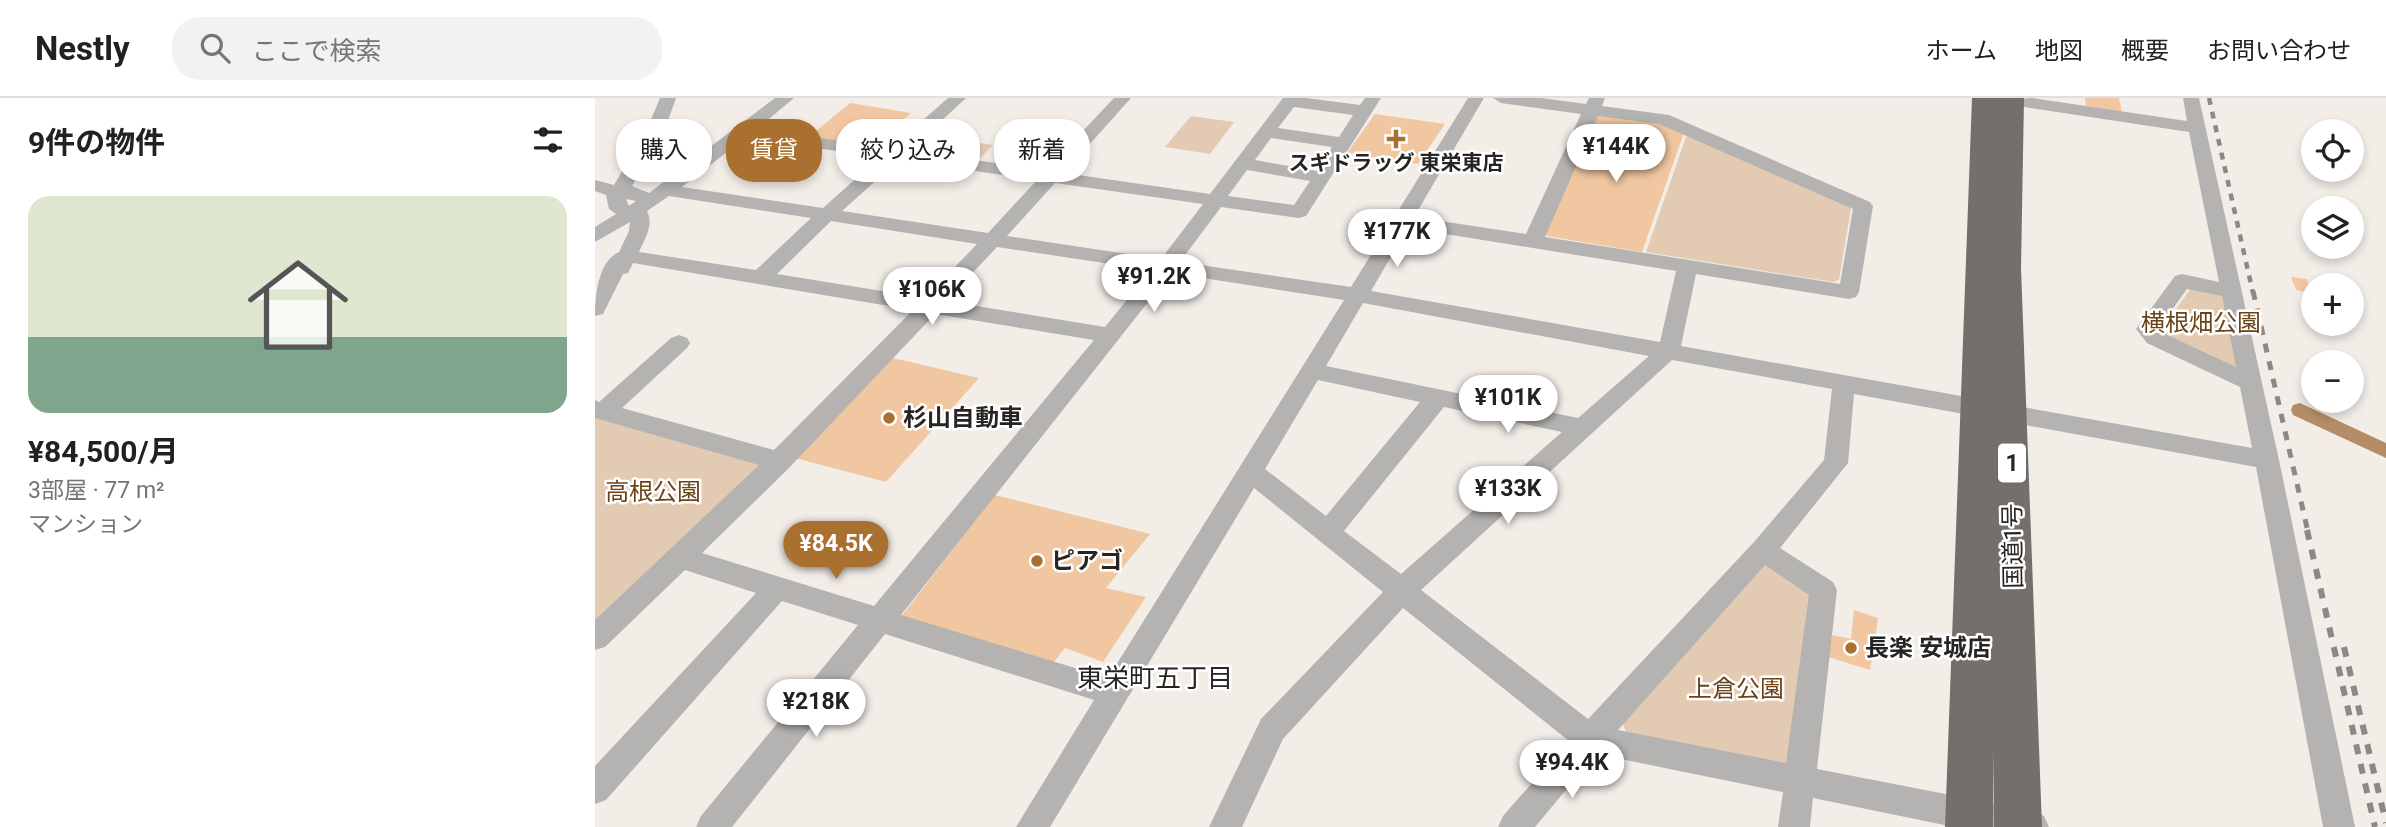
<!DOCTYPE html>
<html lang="ja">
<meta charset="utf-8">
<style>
:root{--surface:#fff;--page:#f2f2f2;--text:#202124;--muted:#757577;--line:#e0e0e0;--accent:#aa702f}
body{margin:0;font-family:Roboto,"Noto Sans JP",sans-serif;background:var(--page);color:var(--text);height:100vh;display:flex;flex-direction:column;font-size:26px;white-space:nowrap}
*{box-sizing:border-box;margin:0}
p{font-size:23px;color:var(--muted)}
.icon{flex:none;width:38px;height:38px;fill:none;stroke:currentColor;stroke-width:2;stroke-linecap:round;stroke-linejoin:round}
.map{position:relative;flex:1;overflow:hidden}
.details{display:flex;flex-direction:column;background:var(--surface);width:595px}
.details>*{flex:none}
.guide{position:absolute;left:21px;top:21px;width:665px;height:63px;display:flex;gap:14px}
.fabs{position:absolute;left:1706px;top:21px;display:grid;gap:14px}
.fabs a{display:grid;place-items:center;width:63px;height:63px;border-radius:50%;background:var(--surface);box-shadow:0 4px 10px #0003;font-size:35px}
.price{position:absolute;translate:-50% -60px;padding:0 16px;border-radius:24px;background:#fff;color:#222;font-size:23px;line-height:46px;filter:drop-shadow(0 2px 4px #0008)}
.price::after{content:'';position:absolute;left:50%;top:42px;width:21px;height:16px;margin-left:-10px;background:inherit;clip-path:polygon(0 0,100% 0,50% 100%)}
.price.active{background:var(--accent);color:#fff}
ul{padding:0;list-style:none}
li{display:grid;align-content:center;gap:14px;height:371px;padding:0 28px}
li+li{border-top:2px solid var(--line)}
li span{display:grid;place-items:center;height:217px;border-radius:21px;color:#555}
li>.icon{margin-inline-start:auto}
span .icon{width:126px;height:126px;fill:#fffc;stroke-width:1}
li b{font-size:30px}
h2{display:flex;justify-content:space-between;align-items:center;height:84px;padding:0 28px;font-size:30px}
.pill{padding:0 24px;border-radius:28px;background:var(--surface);box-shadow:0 4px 10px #0003;font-size:24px;line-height:63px}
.pill.active{background:var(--accent);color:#fff}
header{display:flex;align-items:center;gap:42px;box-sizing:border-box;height:98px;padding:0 35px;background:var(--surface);border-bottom:2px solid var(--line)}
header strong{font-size:33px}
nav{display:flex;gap:38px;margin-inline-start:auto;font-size:24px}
.search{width:490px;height:63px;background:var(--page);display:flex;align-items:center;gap:18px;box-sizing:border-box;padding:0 24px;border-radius:28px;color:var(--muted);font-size:26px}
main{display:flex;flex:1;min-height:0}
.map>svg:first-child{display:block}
</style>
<header>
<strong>Nestly</strong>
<div class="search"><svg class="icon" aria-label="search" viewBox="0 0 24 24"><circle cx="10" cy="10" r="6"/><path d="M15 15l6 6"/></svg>ここで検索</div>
<nav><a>ホーム</a><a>地図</a><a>概要</a><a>お問い合わせ</a></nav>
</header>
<main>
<section class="details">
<h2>9件の物件<svg class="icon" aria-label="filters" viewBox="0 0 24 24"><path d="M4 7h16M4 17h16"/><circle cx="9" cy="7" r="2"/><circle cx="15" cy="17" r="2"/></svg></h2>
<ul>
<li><span style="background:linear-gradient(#dfe7d0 65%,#7fa58c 0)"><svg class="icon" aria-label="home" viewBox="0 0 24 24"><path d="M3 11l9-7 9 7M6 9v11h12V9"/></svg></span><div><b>¥84,500/月</b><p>3部屋 · 77 m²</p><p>マンション</p></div></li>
</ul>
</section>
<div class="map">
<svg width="1791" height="729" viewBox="0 0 1791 729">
<rect width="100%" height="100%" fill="#f3ede8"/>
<g fill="#e3cab3">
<polygon points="596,18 639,24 615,56 570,49"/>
<polygon points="1092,36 1253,107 1256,111 1244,182 1238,184 1051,154"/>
<polygon points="365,42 398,47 376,69 343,64"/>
<polygon points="1596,190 1622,194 1631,200 1643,268 1631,269 1565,234"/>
<polygon points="0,317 163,364 165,372 0,533"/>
<polygon points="1174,464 1216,491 1198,659 1189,668 1033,638 1026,622 1165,465"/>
</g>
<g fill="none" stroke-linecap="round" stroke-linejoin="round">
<polygon fill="#b48d68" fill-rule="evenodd" points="1705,305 1791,345 1791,360 1698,317 1696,312 1698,307"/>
</g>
<g fill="#f0c7a0">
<polygon points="1490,0 1524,0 1527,14 1491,8"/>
<polygon points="255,5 316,15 275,51 210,42"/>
<polygon points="780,16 850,26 823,66 752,55"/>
<polygon points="1001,17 1065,24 1089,35 1047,154 952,138 948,135"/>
<polygon points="1696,179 1712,181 1716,195 1701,192"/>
<polygon points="298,260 384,280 291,384 200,360"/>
<polygon points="400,397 555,436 511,490 551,499 508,564 470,550 451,574 305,520"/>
<polygon points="1259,512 1283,520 1275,572 1233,559 1237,537 1256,541"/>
</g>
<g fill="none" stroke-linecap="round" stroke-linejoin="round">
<path fill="#b5b3b1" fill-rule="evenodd" d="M65,0h16l-11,31 -33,57 17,7 126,-95h19l-37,31 134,19 57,-50h18l-57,53 137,19 68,-72h17l-67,75 146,21 73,-96h23l54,7 5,-7h16l-75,118 -7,2 -78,-11 -41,55 171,25 117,-189h16l-70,119 112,17 55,-120 -80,-11 -8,-5h48l45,6 3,-6h16l-3,8 67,9 201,87 3,4 -14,86 -3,5 -7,2 -153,-25 -15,72 571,102 -12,-61 -93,-44 -11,-14 39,-53 7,-2 37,8 -30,-150 -178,-27 -9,-5 30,-2 155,23 -4,-23h16l80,362 76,367h-32l-67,-360 -402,-73 -6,69 -68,85 53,34 4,8 -20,179 216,42 11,5 5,11h-95l-141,-29 -3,29h-32l5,-35 -187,-38 -61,73h-37l5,-11 66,-75 -166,-133 -120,131 -41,88h-33l52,-108 122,-127 -129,-104 -204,339h-34l78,-127 -209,-66 -153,193h-36l5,-11 157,-191 -76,-24 -176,199 -11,4v-38l161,-173 -71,-23 -80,77 -10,3v-30l164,-155 -164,-47v-18l4,2 72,-64 8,-3 8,3 3,5 -3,5 -65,60 152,42 139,-140 -280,-47 -5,10 -5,1 -20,40 -8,2c0,-19 3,-55 24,-64l10,-21 1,-9 -35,20v-15l21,-13 -7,-5 -3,-14 -11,-4v-11l19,5 33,-56zM699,9l59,8 -14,22 -61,-9zM1003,18l61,8 194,85 -13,75 -295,-47zM150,40l135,19 -57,51 -141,-21zM676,40l61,9 -15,24 -62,-11zM304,62l138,20 -49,53 -146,-22zM652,72l63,11 -16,24 -66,-9zM460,85l148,21 -42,55 -154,-23zM74,98l142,22 -55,52 -117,-18c6,-13 15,-27 8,-41zM31,101l10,2 -7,5zM236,123l146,23 -52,54 -148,-24zM813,130l268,43 -16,71 -289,-51zM402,149l154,23 -46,57 -159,-26zM576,175l173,27 -236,378 -207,-63zM1592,191l35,7 14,71 -73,-34 -4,-5zM768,205l286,53 -71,62 -252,-52zM340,216l159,26 -220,266 -172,-53 87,-85zM1077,262l160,29 -8,71 -70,82 -166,177 -167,-129zM723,282l102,22 -94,114 -61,-47zM849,309l118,25 -161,142 -57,-43zM1170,467l44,30 -23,168 -168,-33z"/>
<polygon fill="#746f6a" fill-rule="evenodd" points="1377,0 1403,0 1403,13 1403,0 1429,0 1426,170 1447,729 1399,729 1399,650 1398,729 1350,729"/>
<polyline stroke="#8c8885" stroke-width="4.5" stroke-dasharray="7 7" stroke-linecap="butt" points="1614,0 1658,195"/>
<polyline stroke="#8c8885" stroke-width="5" stroke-dasharray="9 9" stroke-linecap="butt" points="1658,193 1713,434"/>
<g stroke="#8c8885" stroke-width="6" stroke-dasharray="10 10" stroke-linecap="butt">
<polyline points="1712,432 1780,729"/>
<polyline points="1749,549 1791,725"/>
</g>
</g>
<g fill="#aa702f" stroke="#fff" stroke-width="2.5">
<path d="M797.5 30.5h7v7h7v7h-7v7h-7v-7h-7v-7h7z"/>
<circle cx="294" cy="320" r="7"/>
<circle cx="442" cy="463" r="7"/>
<circle cx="1256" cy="550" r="7"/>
</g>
<g text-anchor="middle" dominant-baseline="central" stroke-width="5" stroke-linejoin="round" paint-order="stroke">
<g font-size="21" font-weight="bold" fill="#272523" stroke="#fff">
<text x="801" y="65">スギドラッグ 東栄東店</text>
</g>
<rect fill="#fff" stroke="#686665" stroke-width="2" x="1403" y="345.5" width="28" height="39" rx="5"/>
<g font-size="23" font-weight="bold" fill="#272523">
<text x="1417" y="365">1</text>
</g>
<g font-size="24" fill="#6b4317" stroke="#fff">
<text x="1606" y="225">横根畑公園</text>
<text x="58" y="394">高根公園</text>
<text x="1141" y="591">上倉公園</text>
</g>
<g font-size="24" font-weight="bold" fill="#272523" stroke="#fff" text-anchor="start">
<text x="308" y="320">杉山自動車</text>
<text x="456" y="463">ピアゴ</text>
<text x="1270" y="550">長楽 安城店</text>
</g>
<g font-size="24" fill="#272523" stroke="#fff">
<text transform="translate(1418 448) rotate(-91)">国道1号</text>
</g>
<g font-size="26" fill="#272523" stroke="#fff">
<text x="560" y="580">東栄町五丁目</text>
</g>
</g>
</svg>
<div class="fabs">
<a><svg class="icon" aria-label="locate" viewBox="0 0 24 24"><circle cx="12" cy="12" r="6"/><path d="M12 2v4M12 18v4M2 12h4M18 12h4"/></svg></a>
<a><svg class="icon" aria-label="layers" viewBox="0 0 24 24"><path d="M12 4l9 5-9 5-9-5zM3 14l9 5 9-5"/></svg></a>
<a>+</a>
<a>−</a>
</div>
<b class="price" style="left:1021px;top:86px">¥144K</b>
<b class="price" style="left:802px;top:171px">¥177K</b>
<b class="price" style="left:559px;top:216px">¥91.2K</b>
<b class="price" style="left:337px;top:229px">¥106K</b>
<b class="price" style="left:913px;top:337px">¥101K</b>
<b class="price" style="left:913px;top:428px">¥133K</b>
<b class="price active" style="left:241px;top:483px">¥84.5K</b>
<b class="price" style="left:221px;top:641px">¥218K</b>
<b class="price" style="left:977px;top:702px">¥94.4K</b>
<div class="guide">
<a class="pill">購入</a>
<a class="pill active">賃貸</a>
<a class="pill">絞り込み</a>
<a class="pill">新着</a>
</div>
</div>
</main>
